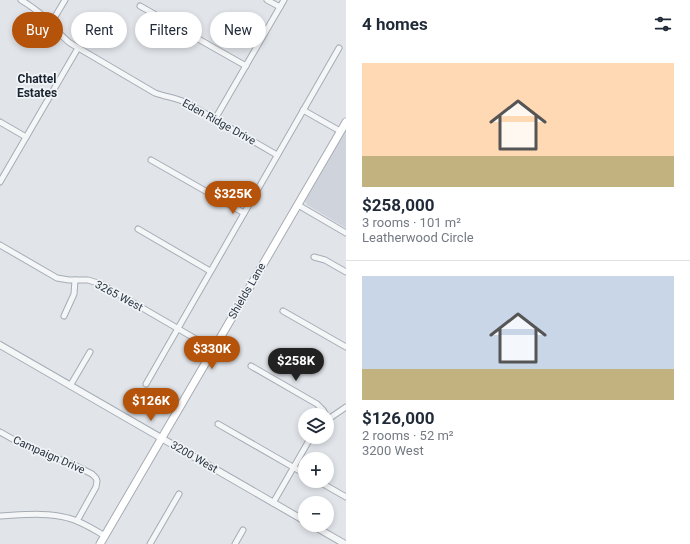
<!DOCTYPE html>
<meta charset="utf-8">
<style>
:root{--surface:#fff;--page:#f2f2f3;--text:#1f2937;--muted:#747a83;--line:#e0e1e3;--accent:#b45309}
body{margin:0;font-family:Roboto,sans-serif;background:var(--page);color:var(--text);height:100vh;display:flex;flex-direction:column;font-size:15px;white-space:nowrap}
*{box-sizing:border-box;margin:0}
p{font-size:13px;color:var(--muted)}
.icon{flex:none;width:22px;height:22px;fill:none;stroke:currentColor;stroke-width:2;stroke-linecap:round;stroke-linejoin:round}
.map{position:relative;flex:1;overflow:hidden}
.side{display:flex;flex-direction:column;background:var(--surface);width:344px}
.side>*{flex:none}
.hud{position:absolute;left:12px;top:12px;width:274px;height:36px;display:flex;gap:8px}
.fabs{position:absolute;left:298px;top:408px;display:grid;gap:8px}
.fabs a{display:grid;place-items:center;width:36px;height:36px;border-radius:50%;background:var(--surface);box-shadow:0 2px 6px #0003;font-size:20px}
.price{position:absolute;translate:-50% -34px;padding:0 9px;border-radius:14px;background:var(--accent);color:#fff;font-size:13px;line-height:26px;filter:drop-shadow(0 1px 2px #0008)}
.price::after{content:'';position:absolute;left:50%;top:24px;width:12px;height:9px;margin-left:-6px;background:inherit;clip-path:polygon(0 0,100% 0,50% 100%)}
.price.active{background:#222;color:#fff}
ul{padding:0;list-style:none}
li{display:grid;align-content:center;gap:8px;height:212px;padding:0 16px}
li+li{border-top:1px solid var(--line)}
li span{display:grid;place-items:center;height:124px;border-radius:0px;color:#555}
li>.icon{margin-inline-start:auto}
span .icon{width:72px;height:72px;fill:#fffc;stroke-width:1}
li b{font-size:17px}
h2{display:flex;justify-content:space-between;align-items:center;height:48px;padding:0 16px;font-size:17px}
.tag{padding:0 14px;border-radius:18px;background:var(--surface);box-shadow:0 2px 6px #0003;font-size:14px;line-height:36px}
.tag.active{background:var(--accent);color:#fff}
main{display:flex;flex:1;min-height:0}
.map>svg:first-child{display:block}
</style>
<main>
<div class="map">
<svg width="346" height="544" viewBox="0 0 346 544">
<rect width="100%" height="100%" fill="#e1e5ea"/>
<polygon fill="#cfd4dc" points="346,130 346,228 307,205 305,201"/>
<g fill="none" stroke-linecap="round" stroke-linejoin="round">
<defs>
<g id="minor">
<path d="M21,0c10,6 20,13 28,22 7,7 13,15 21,21l85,50c11,4 22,5 32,10l90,52"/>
<polyline points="267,0 280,7"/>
<polyline points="140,6 246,66"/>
<polyline points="49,22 56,15 65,0"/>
<polyline points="303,110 340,131"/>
<polyline points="215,119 284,0"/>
<polyline points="0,122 26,137"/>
<polyline points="151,160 244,213"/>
<polyline points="0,182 78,48"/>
<polyline points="298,205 346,233"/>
<polyline points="138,229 210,271"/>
<polyline points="0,245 57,278 69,280 88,280 101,284 213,349"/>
<polyline points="314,257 325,260 346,272"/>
<polyline points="283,311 346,347"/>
<polyline points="64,316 74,294 75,280"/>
<polyline points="251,366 317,404 323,410 326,415"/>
<polyline points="146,384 339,48"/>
<polyline points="70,386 90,352"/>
<polyline points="327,420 346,407"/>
<polyline points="218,424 305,474"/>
<polyline points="0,432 25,446 72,464 92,474 96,478 97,481 96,487 77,521"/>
<polyline points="318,481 346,497"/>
<polyline points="273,503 311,437"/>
<path d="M0,516c22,-1 47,-4 68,2 13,3 25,11 37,18"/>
<polyline points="150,544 179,494"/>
<polyline points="235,544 243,530"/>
</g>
<g id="tertiary">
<polyline points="0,345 305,521"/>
<polyline points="312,525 345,544"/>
</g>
<polyline id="secondary" points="100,544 346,122"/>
</defs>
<use href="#minor" stroke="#a6acb4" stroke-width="7"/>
<use href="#tertiary" stroke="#a6acb4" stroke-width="8"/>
<use href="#secondary" stroke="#a6acb4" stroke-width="9"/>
<use href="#minor" stroke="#f4f6f8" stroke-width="5"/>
<use href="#tertiary" stroke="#f4f6f8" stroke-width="6"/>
<use href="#secondary" stroke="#fff" stroke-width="7"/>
</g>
<g text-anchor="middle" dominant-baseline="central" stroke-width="3.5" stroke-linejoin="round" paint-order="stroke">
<g font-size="11" fill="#293441" stroke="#f1f4f7">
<text transform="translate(219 122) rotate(29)">Eden Ridge Drive</text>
<text transform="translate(247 291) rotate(-60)">Shields Lane</text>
<text transform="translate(119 296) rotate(28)">3265 West</text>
<text transform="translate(49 455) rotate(24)">Campaign Drive</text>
<text transform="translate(194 457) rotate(30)">3200 West</text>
</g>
<g font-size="12" font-weight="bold" fill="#1b2532" stroke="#f1f4f7">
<text x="37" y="79">Chattel<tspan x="37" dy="14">Estates</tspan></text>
</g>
</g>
</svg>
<div class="fabs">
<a><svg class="icon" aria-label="layers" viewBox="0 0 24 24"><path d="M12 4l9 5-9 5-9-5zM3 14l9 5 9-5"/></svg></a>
<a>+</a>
<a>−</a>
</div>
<b class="price" style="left:233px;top:215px">$325K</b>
<b class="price" style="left:212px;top:370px">$330K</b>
<b class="price active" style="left:296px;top:382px">$258K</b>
<b class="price" style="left:151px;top:422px">$126K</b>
<div class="hud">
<a class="tag active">Buy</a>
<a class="tag">Rent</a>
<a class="tag">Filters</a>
<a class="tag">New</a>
</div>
</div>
<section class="side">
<h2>4 homes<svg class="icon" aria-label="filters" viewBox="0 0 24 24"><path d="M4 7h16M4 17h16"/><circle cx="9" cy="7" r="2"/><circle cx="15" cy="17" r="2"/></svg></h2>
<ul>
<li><span style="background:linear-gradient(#ffd9b3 75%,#c2b280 0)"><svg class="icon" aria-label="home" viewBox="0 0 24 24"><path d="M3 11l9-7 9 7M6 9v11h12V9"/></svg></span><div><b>$258,000</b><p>3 rooms · 101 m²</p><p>Leatherwood Circle</p></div></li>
<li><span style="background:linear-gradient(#c9d6e8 75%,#c2b280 0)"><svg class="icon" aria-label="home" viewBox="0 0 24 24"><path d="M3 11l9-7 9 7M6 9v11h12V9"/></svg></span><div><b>$126,000</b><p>2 rooms · 52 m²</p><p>3200 West</p></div></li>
</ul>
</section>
</main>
